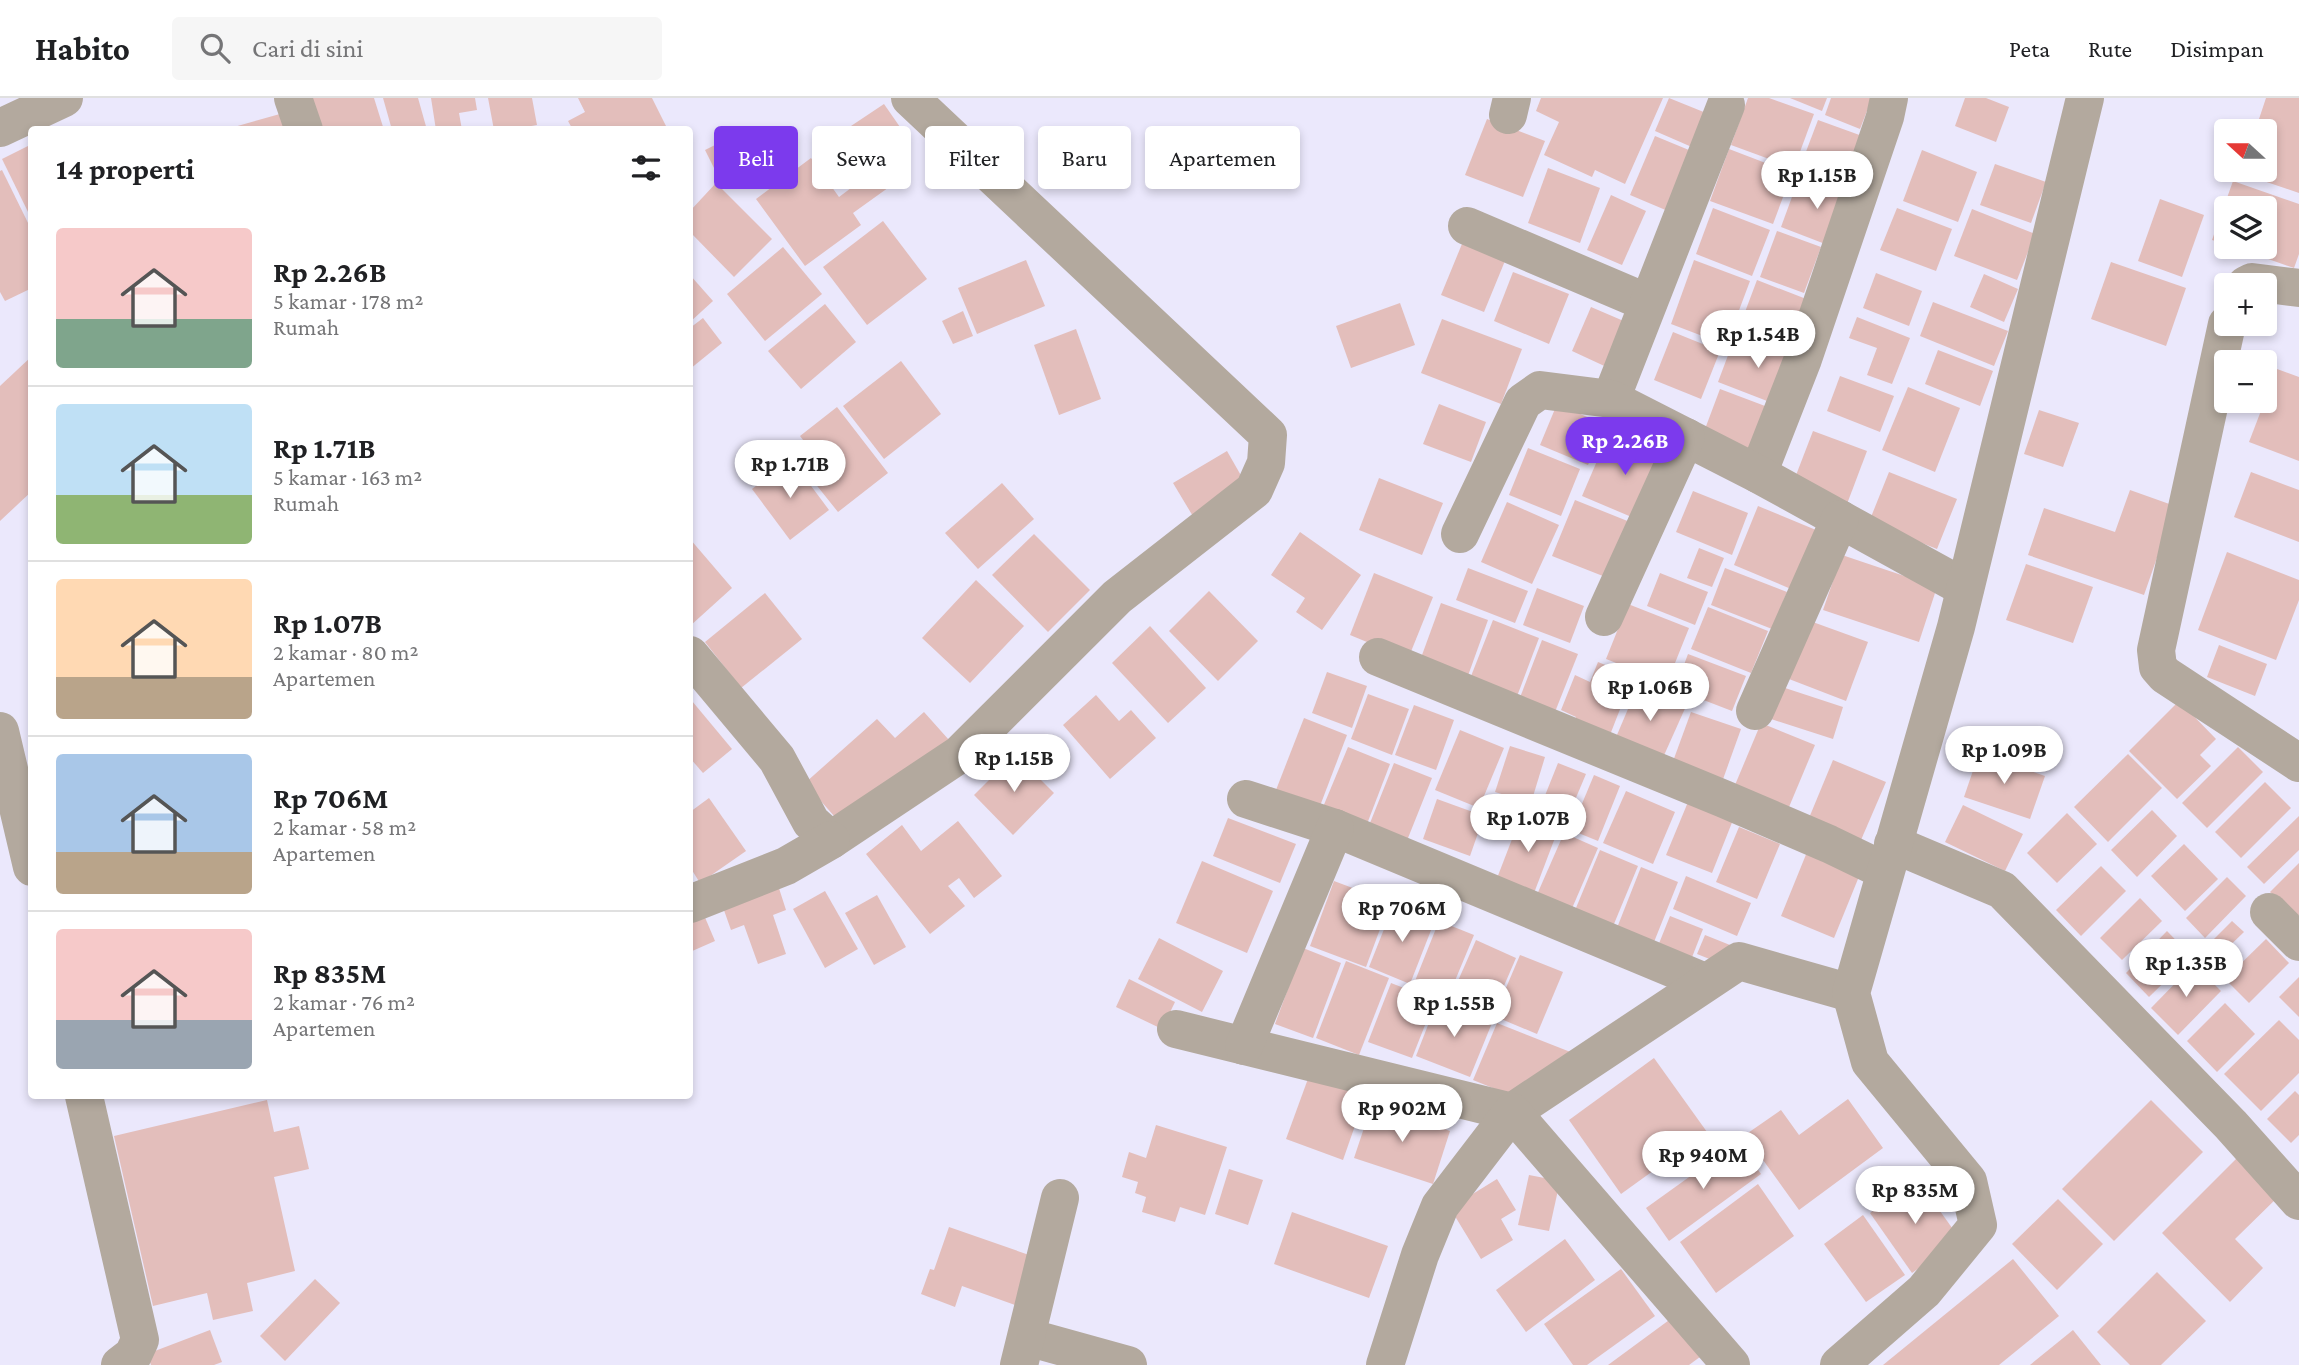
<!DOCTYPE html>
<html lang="id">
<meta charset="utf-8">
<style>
:root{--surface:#fff;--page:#f6f6f6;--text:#202124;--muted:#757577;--line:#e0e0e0;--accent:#7c3aed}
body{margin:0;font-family:"Crimson Pro",serif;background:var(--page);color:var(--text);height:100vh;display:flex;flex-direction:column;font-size:26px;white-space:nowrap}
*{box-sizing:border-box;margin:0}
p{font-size:23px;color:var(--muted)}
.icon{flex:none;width:38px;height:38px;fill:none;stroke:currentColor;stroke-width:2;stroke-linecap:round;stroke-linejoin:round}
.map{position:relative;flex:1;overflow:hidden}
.panel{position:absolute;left:28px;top:28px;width:665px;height:973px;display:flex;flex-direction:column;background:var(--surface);border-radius:7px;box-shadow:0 4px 10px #0003}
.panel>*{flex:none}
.hud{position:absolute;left:714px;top:28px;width:665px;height:63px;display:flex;gap:14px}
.needle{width:46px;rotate:291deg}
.controls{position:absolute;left:2214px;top:21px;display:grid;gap:14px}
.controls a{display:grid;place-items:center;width:63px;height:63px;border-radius:7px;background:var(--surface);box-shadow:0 4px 10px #0003;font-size:35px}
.price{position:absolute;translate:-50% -60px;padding:0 16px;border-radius:24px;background:#fff;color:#222;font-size:23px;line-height:46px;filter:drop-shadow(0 2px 4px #0008)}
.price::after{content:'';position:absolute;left:50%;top:42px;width:21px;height:16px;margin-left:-10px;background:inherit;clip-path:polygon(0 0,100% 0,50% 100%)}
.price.selected{background:var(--accent);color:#fff}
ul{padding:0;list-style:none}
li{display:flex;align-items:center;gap:21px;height:175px;padding:0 28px}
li+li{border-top:2px solid var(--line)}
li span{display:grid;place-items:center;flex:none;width:196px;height:140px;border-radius:7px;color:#555}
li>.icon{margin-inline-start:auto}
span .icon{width:84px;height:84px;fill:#fffc;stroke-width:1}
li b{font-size:30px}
h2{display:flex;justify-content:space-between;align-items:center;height:84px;padding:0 28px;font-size:30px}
.pill{padding:0 24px;border-radius:7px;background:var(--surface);box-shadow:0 4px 10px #0003;font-size:24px;line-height:63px}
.pill.selected{background:var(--accent);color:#fff}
header{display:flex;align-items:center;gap:42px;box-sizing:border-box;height:98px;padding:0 35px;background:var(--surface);border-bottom:2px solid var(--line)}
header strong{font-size:33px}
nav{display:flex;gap:38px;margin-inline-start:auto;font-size:24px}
.search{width:490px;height:63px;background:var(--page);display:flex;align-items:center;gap:18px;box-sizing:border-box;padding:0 24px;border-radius:7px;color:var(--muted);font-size:26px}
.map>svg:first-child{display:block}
</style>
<header>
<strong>Habito</strong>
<div class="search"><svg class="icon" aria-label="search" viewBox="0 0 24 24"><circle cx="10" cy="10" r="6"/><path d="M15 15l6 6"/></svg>Cari di sini</div>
<nav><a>Peta</a><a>Rute</a><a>Disimpan</a></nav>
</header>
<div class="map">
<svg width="2299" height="1267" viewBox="0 0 2299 1267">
<rect width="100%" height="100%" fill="#ebe8fc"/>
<g fill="#e3bebb">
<polygon points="310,0 374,0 384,32 321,32"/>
<polygon points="383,0 418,0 427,32 392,32"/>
<polygon points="431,0 475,0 477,12 459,15 462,32 436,32"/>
<polygon points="488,0 532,0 537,27 509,32 494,32"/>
<polygon points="578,0 652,0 668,32 573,32 568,23 585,14"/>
<polygon points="1541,0 1663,0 1625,86 1595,72 1592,79 1544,57 1559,24 1536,13"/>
<polygon points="1669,0 1716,19 1701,53 1655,33"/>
<polygon points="1748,0 1769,0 1814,16 1794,70 1731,47"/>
<polygon points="1790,0 1827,0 1822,13"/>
<polygon points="1831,0 1872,0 1860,31 1825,17"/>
<polygon points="1965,0 1986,0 2009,9 1996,44 1955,28"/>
<polygon points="2266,0 2299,0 2299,95 2240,75 2241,72 2264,72 2264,33 2255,33"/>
<polygon points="884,6 909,42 846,85 821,48"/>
<polygon points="287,14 292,32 227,32 227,31"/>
<polygon points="1487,21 1545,43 1523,99 1465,77"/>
<polygon points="1818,22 1865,39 1846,89 1799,72"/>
<polygon points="753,28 765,51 717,76 705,52"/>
<polygon points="1655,38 1701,57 1675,116 1630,97"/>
<polygon points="32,46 32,122 2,61"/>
<polygon points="1729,51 1792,75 1773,126 1710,103"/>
<polygon points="1922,52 1977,74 1958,124 1903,103"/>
<polygon points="811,60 839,99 879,69 892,87 853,115 861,127 805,168 756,101"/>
<polygon points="1995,66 2046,84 2031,125 1980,107"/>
<polygon points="1548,70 1600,90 1580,145 1528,125"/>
<polygon points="2,72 32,133 32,190 5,203 0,194 0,73"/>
<polygon points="1800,77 1853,96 1833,149 1781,129"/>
<polygon points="2233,83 2299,106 2299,156 2294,170 2234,149 2264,149 2264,110 2226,110 2226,146 2212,142"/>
<polygon points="716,85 772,141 734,179 690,134 690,113"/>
<polygon points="1611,97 1646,113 1622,167 1587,152"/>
<polygon points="2160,101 2204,117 2182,179 2138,163"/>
<polygon points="1713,110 1770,132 1752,178 1696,156"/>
<polygon points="1897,110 1952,131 1936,173 1880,152"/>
<polygon points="1972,111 2035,136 2017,182 1954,158"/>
<polygon points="883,123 927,181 867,227 823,169"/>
<polygon points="1777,133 1821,149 1804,195 1760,179"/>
<polygon points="1464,141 1507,158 1484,214 1441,197"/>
<polygon points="783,149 822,196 765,243 727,196"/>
<polygon points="1026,162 1045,208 977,236 958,190"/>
<polygon points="1694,162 1750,183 1726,247 1671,226"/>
<polygon points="2111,164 2186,190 2166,248 2091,221"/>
<polygon points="1513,174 1569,196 1549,246 1494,223"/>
<polygon points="1876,175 1922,193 1909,228 1863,210"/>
<polygon points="1984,176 2018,191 2004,224 1970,209"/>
<polygon points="690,177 713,203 690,224"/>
<polygon points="1757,182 1814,204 1796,251 1739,230"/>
<polygon points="1933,204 2008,233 1994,268 1920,238"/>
<polygon points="1400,205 1415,247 1351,270 1336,228"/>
<polygon points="825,206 856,244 801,291 768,253"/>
<polygon points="1591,209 1633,227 1613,272 1572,253"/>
<polygon points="963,213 973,238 953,246 942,223"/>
<polygon points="1857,219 1910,240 1892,286 1867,277 1877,250 1849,240"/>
<polygon points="703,220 722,245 690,271 690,230"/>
<polygon points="1442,221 1522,251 1501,306 1421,275"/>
<polygon points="1076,231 1101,301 1059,317 1034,247"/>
<polygon points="1673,234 1720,253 1701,301 1654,282"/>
<polygon points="1736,236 1798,260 1780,308 1718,284"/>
<polygon points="1938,252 1993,273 1980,308 1925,286"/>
<polygon points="32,258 32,393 0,423 0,288"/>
<polygon points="901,263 941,316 884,361 843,308"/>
<polygon points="2277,271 2299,279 2299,363 2249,344"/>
<polygon points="1840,278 1894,298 1880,334 1827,313"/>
<polygon points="1908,289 1960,310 1935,374 1882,352"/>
<polygon points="1720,291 1773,311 1754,360 1702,339"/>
<polygon points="1439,306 1486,324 1471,364 1423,346"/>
<polygon points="1557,306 1606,327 1588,367 1540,347"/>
<polygon points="837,309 888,375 838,414 810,379 823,368 800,338"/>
<polygon points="2039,312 2079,325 2063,369 2024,356"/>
<polygon points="1813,333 1867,353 1847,406 1793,385"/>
<polygon points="1609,335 1668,360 1641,423 1582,398"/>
<polygon points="1528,350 1580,371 1561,418 1509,397"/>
<polygon points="1227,353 1247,388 1194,420 1173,385"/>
<polygon points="791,361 829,412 790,442 752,391"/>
<polygon points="1889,374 1957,401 1937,451 1869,424"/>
<polygon points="2251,374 2299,392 2299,444 2234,419"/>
<polygon points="1379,380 1443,405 1422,457 1359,432"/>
<polygon points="1002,385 1034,421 978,471 945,435"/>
<polygon points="2130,392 2175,408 2144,497 2028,457 2044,410 2115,434"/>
<polygon points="1693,393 1748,415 1732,457 1676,434"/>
<polygon points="1575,402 1635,426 1613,482 1552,458"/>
<polygon points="1507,404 1559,427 1532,486 1481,464"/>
<polygon points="1758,408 1816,432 1791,491 1734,467"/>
<polygon points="1300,434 1361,477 1322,532 1296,514 1305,500 1271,477"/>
<polygon points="1034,436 1090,492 1048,534 992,477"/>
<polygon points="690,441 732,490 690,528"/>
<polygon points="1699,450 1724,460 1712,489 1687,480"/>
<polygon points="2227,454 2299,482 2299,502 2276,562 2198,532"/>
<polygon points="1842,457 1937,489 1919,544 1823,512"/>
<polygon points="2026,466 2093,489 2073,545 2006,522"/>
<polygon points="1468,470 1528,493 1515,525 1456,502"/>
<polygon points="1725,470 1787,494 1772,531 1711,507"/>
<polygon points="1374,475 1433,499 1408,561 1350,537"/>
<polygon points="1660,475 1708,494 1695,527 1647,508"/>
<polygon points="976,482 1024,528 970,585 922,540"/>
<polygon points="1537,490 1584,508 1570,545 1523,527"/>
<polygon points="1209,493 1258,543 1218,583 1169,533"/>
<polygon points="765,495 802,541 741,590 705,544"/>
<polygon points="1441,505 1488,522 1465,586 1418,568"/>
<polygon points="1628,506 1689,530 1667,585 1606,561"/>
<polygon points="1708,509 1768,533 1751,575 1691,551"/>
<polygon points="1493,522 1539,540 1513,609 1466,591"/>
<polygon points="1810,523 1868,544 1846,603 1789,581"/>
<polygon points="1150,528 1206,590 1168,625 1112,565"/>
<polygon points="1542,542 1578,556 1551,624 1516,610"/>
<polygon points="2219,547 2267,566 2255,598 2207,579"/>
<polygon points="1688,556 1746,578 1732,613 1675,591"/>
<polygon points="1598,564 1633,578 1608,642 1573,628 1576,619 1561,612 1575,577 1590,584"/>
<polygon points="1327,574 1367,588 1352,630 1312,615"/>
<polygon points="1639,585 1687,606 1661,664 1614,644"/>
<polygon points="1779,588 1843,609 1833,641 1768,620"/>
<polygon points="1368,596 1409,611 1392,657 1351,641"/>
<polygon points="1096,597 1119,623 1131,612 1156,640 1110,681 1063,627"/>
<polygon points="692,603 732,651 703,675 690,660 690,605"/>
<polygon points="2179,603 2216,641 2200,657 2211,668 2177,701 2129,653"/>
<polygon points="1414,607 1454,622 1436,672 1395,657"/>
<polygon points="924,614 949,642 842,727 805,685 877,621 895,640"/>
<polygon points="1691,614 1741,631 1722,684 1672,666"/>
<polygon points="1304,620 1347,637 1320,708 1276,692"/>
<polygon points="1761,625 1815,647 1789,709 1735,687"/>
<polygon points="1460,632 1504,650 1479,710 1435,692"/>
<polygon points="1510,648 1545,659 1531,705 1495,694"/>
<polygon points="1348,649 1390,666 1367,726 1323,709"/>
<polygon points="2238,649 2263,674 2207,730 2182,705"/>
<polygon points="1979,655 2045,678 2030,721 1964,699"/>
<polygon points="1015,656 1054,695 1013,737 974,697"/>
<polygon points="2128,656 2162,690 2108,744 2074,709"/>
<polygon points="1833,662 1886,684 1861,742 1809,720"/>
<polygon points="1394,665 1432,680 1404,750 1366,735"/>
<polygon points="1558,665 1586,676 1567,721 1540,710"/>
<polygon points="1594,677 1620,688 1598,743 1571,732"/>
<polygon points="2265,684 2291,710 2241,760 2215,734"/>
<polygon points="1626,693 1675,714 1653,766 1603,745"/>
<polygon points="709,700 746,753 700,785 690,769 690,714"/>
<polygon points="1437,701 1484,718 1470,758 1423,741"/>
<polygon points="1688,704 1733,722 1712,775 1666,757"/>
<polygon points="1963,707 2023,736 2005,773 1945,744"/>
<polygon points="1524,710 1561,724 1531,803 1494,788"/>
<polygon points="2152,712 2177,738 2137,779 2111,752"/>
<polygon points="2067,715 2097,746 2057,785 2027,755"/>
<polygon points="2299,718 2299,752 2264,786 2247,769"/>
<polygon points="1228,720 1296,746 1280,785 1213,758"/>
<polygon points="958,723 1002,778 974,800 959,780 948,788 965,808 930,836 866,756 902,727 921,753"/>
<polygon points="1739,729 1780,746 1757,801 1716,784"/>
<polygon points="1564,735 1598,750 1567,822 1532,808"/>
<polygon points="2184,746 2218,781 2185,813 2151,778"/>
<polygon points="1600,752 1638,768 1609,838 1571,822"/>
<polygon points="1807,754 1860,776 1834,840 1781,818"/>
<polygon points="1202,763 1273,793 1247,855 1176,825"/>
<polygon points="2299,765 2299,817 2296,820 2270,794"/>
<polygon points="2101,768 2126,793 2081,838 2056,812"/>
<polygon points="1641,769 1678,784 1650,854 1613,840"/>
<polygon points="1686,778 1751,805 1737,838 1673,811"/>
<polygon points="2227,779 2246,798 2205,840 2186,820"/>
<polygon points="776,781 786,812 773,817 786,856 758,866 744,827 731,832 720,801"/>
<polygon points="1334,783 1390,804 1366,869 1310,848"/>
<polygon points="825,793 858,851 825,870 793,811"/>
<polygon points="877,797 906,849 874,867 845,815"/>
<polygon points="2140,800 2162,823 2122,862 2100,840"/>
<polygon points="1394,806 1435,822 1410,886 1369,869"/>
<polygon points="701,810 715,843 690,854 690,814"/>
<polygon points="1670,818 1703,831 1689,867 1656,853"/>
<polygon points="1439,823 1474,837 1447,902 1413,888"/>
<polygon points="2232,823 2244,834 2218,859 2207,848"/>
<polygon points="2167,833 2191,858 2149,899 2126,875"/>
<polygon points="1705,837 1735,849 1727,868 1697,856"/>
<polygon points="1159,840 1223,873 1202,914 1138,881"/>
<polygon points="2266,841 2289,865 2249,905 2225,881"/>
<polygon points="1476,842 1516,860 1491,918 1450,901"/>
<polygon points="1303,850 1341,865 1313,940 1275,926"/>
<polygon points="1520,857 1563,874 1537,936 1494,918"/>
<polygon points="1346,863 1389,880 1359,957 1316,940"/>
<polygon points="2194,866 2221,893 2178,937 2151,910"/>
<polygon points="2299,879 2299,919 2279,899"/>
<polygon points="1129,881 1175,904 1162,931 1116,909"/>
<polygon points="1391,885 1435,902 1412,960 1368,944"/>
<polygon points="1437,904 1492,925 1470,979 1416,958"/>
<polygon points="2225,905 2255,936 2217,974 2187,943"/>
<polygon points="2279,922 2299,942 2299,975 2261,1013 2224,976"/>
<polygon points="1497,925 1573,955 1510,997 1473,982"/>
<polygon points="1654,960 1707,1034 1621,1096 1569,1022"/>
<polygon points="1309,978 1365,999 1343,1062 1286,1041"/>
<polygon points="2295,993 2299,997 2299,1037 2291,1045 2267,1021"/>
<polygon points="1848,1001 1883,1050 1799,1112 1745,1037 1781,1012 1799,1037"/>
<polygon points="267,1002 274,1034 299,1028 309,1071 274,1079 295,1173 247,1185 253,1213 213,1222 207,1195 153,1208 114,1038"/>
<polygon points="2151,1002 2203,1054 2114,1143 2062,1091"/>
<polygon points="1372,1006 1450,1033 1433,1086 1354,1060"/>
<polygon points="1156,1027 1227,1049 1205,1117 1180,1109 1175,1124 1142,1114 1146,1099 1135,1095 1138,1084 1122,1079 1129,1054 1146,1060"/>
<polygon points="1738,1044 1761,1076 1669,1143 1646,1110"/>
<polygon points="2242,1055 2282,1095 2235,1141 2263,1170 2230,1204 2162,1135"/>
<polygon points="1229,1071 1263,1082 1248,1127 1215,1116"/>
<polygon points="1529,1077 1560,1083 1549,1133 1518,1127"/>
<polygon points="1497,1081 1516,1112 1501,1121 1513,1142 1481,1161 1450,1110"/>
<polygon points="1917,1081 1960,1141 1912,1175 1870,1115"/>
<polygon points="1758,1086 1794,1138 1716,1195 1680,1144"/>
<polygon points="2058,1101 2103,1146 2057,1192 2012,1146"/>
<polygon points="1292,1114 1388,1148 1369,1200 1274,1166"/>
<polygon points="1863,1117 1905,1177 1866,1204 1824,1146"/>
<polygon points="949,1129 1032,1158 1015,1207 962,1188 955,1209 921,1196 930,1171 934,1172"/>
<polygon points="1565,1141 1595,1182 1526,1234 1496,1192"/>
<polygon points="2013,1161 2059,1218 1999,1267 1883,1267"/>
<polygon points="1621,1171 1655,1218 1587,1267 1573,1267 1544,1226"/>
<polygon points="2157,1174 2206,1223 2161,1267 2130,1267 2097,1234"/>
<polygon points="315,1181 340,1205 285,1263 260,1238"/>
<polygon points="1676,1217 1704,1256 1689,1267 1608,1267"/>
<polygon points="210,1232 222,1264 214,1267 151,1267 147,1256"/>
<polygon points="2073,1232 2101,1267 2030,1267"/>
</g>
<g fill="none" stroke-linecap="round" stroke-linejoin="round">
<g stroke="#b3a99e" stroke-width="38">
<polyline points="293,0 304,32"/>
<polyline points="1508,17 1512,0"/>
<polyline points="0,30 64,0"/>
<polyline points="1467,128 1648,205"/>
<polyline points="2246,187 2252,184 2299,190"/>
<polyline points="2227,226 2156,552 2158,569 2165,577 2299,665"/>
<polyline points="1611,301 1726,7"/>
<polyline points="1758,376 1803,261 1885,19 1889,0"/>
<polyline points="1460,436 1523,304 1540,292 1611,301 1758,376 1965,490"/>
<polyline points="1604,519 1686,339"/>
<polyline points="690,557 777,661 811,724 831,742 960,656 1117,499 1254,392 1266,365 1268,337 910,0"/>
<polyline points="1378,559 1724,701 1829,746 1885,773"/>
<polyline points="1755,613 1840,421"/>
<polyline points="0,633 32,769"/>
<polyline points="1246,701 1335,730 1705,884"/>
<polyline points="1893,746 2002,792 2231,1027 2299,1103"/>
<polyline points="690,806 786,768 831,742"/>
<polyline points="2269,814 2299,844"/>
<polyline points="1176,931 1512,1014 1739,863 1851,895"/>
<polyline points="1244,948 1335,730"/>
<polyline points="84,998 140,1242 133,1257 120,1267"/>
<polyline points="1027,1239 1128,1267"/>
<polyline points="1019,1267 1060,1100"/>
<polyline points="1385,1267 1420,1157 1440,1108 1512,1014 1731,1267"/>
<polyline points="1839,1267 1924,1193 1978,1127 1968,1083 1870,964 1851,895 1956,529 2085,0"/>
</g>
</g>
</svg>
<div class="controls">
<a><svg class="needle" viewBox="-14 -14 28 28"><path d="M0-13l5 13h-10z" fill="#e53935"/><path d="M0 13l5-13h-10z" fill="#757577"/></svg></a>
<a><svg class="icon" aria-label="layers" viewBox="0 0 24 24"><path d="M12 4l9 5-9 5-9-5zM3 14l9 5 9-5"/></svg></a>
<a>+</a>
<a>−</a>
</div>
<b class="price" style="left:1817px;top:113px">Rp 1.15B</b>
<b class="price" style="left:1758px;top:272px">Rp 1.54B</b>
<b class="price selected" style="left:1625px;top:379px">Rp 2.26B</b>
<b class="price" style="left:790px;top:402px">Rp 1.71B</b>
<b class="price" style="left:1650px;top:625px">Rp 1.06B</b>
<b class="price" style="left:2004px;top:688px">Rp 1.09B</b>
<b class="price" style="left:1014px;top:696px">Rp 1.15B</b>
<b class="price" style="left:1528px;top:756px">Rp 1.07B</b>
<b class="price" style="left:1402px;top:846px">Rp 706M</b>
<b class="price" style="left:2186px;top:901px">Rp 1.35B</b>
<b class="price" style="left:1454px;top:941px">Rp 1.55B</b>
<b class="price" style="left:1402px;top:1046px">Rp 902M</b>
<b class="price" style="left:1703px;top:1093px">Rp 940M</b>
<b class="price" style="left:1915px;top:1128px">Rp 835M</b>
<div class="hud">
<a class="pill selected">Beli</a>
<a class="pill">Sewa</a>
<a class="pill">Filter</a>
<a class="pill">Baru</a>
<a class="pill">Apartemen</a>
</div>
<section class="panel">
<h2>14 properti<svg class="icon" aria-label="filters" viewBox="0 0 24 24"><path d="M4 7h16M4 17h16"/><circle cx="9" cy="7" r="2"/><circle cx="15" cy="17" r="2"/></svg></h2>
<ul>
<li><span style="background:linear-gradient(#f6c9c9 65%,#7fa58c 0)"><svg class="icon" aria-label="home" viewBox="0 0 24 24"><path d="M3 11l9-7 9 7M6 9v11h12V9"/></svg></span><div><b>Rp 2.26B</b><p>5 kamar · 178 m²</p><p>Rumah</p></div></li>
<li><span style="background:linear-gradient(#bfe0f5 65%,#8fb573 0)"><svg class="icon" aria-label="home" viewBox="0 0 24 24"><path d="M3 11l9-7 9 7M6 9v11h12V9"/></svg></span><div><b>Rp 1.71B</b><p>5 kamar · 163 m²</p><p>Rumah</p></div></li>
<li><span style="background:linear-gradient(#ffd9b3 70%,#b9a48a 0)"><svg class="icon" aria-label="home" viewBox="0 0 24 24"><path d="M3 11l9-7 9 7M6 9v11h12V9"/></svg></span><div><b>Rp 1.07B</b><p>2 kamar · 80 m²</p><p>Apartemen</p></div></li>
<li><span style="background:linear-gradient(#a9c7e8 70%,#b9a48a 0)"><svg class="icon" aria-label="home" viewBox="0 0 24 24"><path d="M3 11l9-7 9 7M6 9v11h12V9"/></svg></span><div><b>Rp 706M</b><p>2 kamar · 58 m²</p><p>Apartemen</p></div></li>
<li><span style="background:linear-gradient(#f6c9c9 65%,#9aa5b1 0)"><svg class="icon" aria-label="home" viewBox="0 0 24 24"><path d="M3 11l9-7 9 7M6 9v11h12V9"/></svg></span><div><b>Rp 835M</b><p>2 kamar · 76 m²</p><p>Apartemen</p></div></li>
</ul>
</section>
</div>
